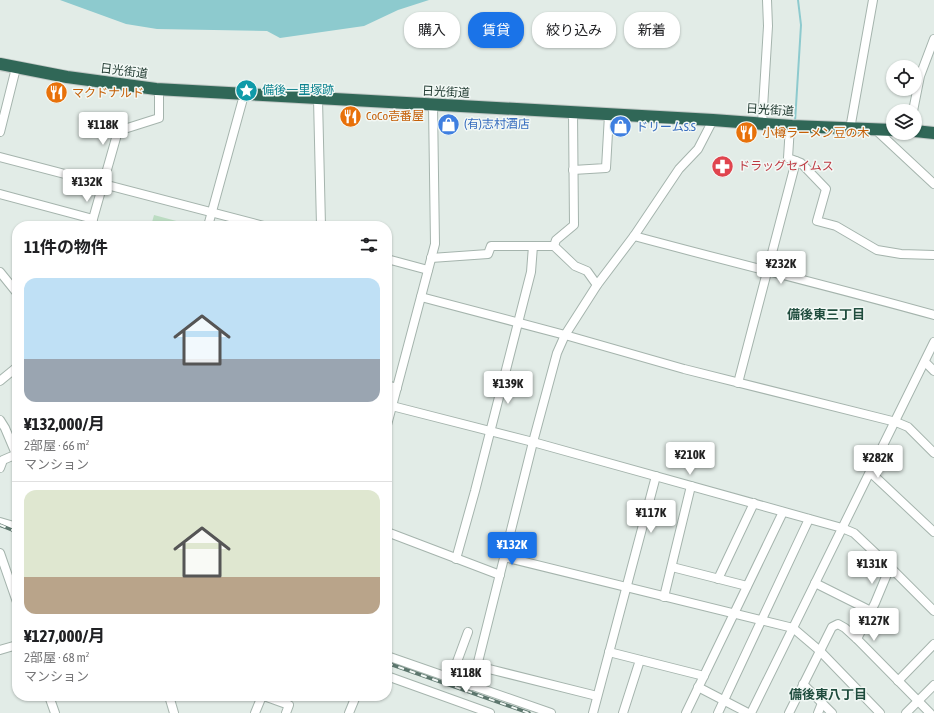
<!DOCTYPE html>
<html lang="ja">
<meta charset="utf-8">
<style>
:root{--surface:#fff;--page:#f2f2f2;--text:#202124;--muted:#757577;--line:#e0e0e0;--accent:#1a73e8}
body{margin:0;font-family:"Asap Condensed","Noto Sans JP",sans-serif;background:var(--page);color:var(--text);height:100vh;display:flex;flex-direction:column;font-size:15px;white-space:nowrap}
*{box-sizing:border-box;margin:0}
p{font-size:13px;color:var(--muted)}
.icon{flex:none;width:22px;height:22px;fill:none;stroke:currentColor;stroke-width:2;stroke-linecap:round;stroke-linejoin:round}
.map{position:relative;flex:1;overflow:hidden}
.drawer{position:absolute;left:12px;top:221px;width:380px;height:480px;display:flex;flex-direction:column;background:var(--surface);border-radius:16px;box-shadow:0 1px 3px #0004}
.drawer>*{flex:none}
.guide{position:absolute;left:404px;top:12px;width:380px;height:36px;display:flex;gap:8px}
.buttons{position:absolute;left:886px;top:60px;display:grid;gap:8px}
.buttons a{display:grid;place-items:center;width:36px;height:36px;border-radius:50%;background:var(--surface);box-shadow:0 1px 3px #0004;font-size:20px}
.price{position:absolute;translate:-50% -34px;padding:0 9px;border-radius:4px;background:#fff;color:#222;font-size:13px;line-height:26px;filter:drop-shadow(0 1px 2px #0008)}
.price::after{content:'';position:absolute;left:50%;top:24px;width:12px;height:9px;margin-left:-6px;background:inherit;clip-path:polygon(0 0,100% 0,50% 100%)}
.price.current{background:var(--accent);color:#fff}
ul{padding:0;list-style:none}
li{display:grid;align-content:center;gap:8px;height:212px;padding:0 12px}
li+li{border-top:1px solid var(--line)}
li span{display:grid;place-items:center;height:124px;border-radius:12px;color:#555}
li>.icon{margin-inline-start:auto}
span .icon{width:72px;height:72px;fill:#fffc;stroke-width:1}
li b{font-size:17px}
h2{display:flex;justify-content:space-between;align-items:center;height:48px;padding:0 12px;font-size:17px}
.chip{padding:0 14px;border-radius:16px;background:var(--surface);box-shadow:0 1px 3px #0004;font-size:14px;line-height:36px}
.chip.current{background:var(--accent);color:#fff}
.map>svg:first-child{display:block}
</style>
<div class="map">
<svg width="934" height="713" viewBox="0 0 934 713">
<rect width="100%" height="100%" fill="#e2ece7"/>
<polygon fill="#bcdcc2" points="154,215 195,226 151,226"/>
<polygon fill="#8dcace" points="60,0 429,0 398,10 364,26 280,38 267,31 157,29 126,24"/>
<g fill="none" stroke-linecap="round" stroke-linejoin="round">
<polyline stroke="#8dcace" stroke-width="2" points="795,122 801,25 798,0"/>
<defs>
<g id="minor">
<polyline points="318,99 321,226"/>
<polyline points="913,111 920,76 934,39"/>
<polyline points="762,124 768,26 767,0"/>
<polyline points="790,126 788,158 801,163 826,189 817,221 836,226 877,250 901,254 934,255"/>
<polyline points="850,129 873,0"/>
<polyline points="876,130 934,184"/>
<polyline points="0,132 16,68"/>
<polyline points="0,157 264,226"/>
<polyline points="573,170 606,168 609,115"/>
<polyline points="0,194 93,219"/>
<polyline points="91,226 118,131 159,118 159,89"/>
<polyline points="208,226 244,95"/>
<path d="M634,236c100,27 200,51 300,79"/>
<polyline points="554,246 556,240 574,225 573,113"/>
<polyline points="431,258 488,254 491,246 554,246 575,266 587,271 597,285"/>
<polyline points="387,259 428,270"/>
<polyline points="0,272 17,293"/>
<polyline points="421,297 565,335 684,369 896,422 908,427 934,453"/>
<polyline points="925,362 934,371"/>
<polyline points="0,381 17,367"/>
<polyline points="738,383 796,161"/>
<polyline points="387,385 397,388"/>
<polyline points="392,406 533,442 842,528 854,533 890,567 934,611"/>
<polyline points="0,420 5,428 16,454"/>
<polyline points="387,425 435,244 433,105"/>
<polyline points="0,468 3,460 17,454"/>
<polyline points="870,472 934,532"/>
<polyline points="0,522 17,527"/>
<polyline points="387,532 500,575"/>
<polyline points="0,553 17,602"/>
<polyline points="504,557 793,628 820,651 880,713"/>
<polyline points="456,559 475,491 531,272 533,246"/>
<polyline points="672,567 747,586"/>
<polyline points="718,579 754,503"/>
<polyline points="815,583 871,611"/>
<polyline points="664,597 691,486"/>
<polyline points="857,639 875,603 890,567"/>
<polyline points="0,650 17,645"/>
<polyline points="609,652 704,676"/>
<polyline points="387,656 551,713"/>
<polyline points="477,666 597,696"/>
<polyline points="387,676 490,713"/>
<polyline points="451,678 468,632"/>
<polyline points="898,681 934,644"/>
<polyline points="803,684 832,713"/>
<polyline points="472,686 533,442 557,353 565,335 597,285 634,236 679,169 698,149 713,120"/>
<polyline points="698,687 748,713"/>
<polyline points="49,696 55,713"/>
<polyline points="169,696 174,713"/>
<polyline points="264,696 289,705 286,713"/>
<polyline points="255,713 262,696"/>
<polyline points="349,713 356,696"/>
<polyline points="593,713 656,476"/>
<polyline points="623,713 640,660"/>
<polyline points="686,713 783,512"/>
<polyline points="718,713 809,519"/>
<polyline points="751,713 934,342"/>
<polyline points="789,713 832,627 838,624 845,628 857,639 930,713"/>
<polyline points="818,713 822,703"/>
<polyline points="906,713 934,685"/>
</g>
<g id="highway">
<polyline points="0,64 67,77 156,89 713,120 792,126 893,130"/>
<polyline points="915,131 934,133"/>
</g>
</defs>
<use href="#minor" stroke="#a5b4ad" stroke-width="10"/>
<use href="#highway" stroke="#c1c8c6" stroke-width="14"/>
<use href="#minor" stroke="#fff" stroke-width="8"/>
<use href="#highway" stroke="#306757" stroke-width="12"/>
<defs>
<g id="rail">
<polyline points="0,525 17,532"/>
<polyline points="387,663 529,713"/>
</g>
</defs>
<use href="#rail" stroke="#5d776e" stroke-width="3.5"/>
<use href="#rail" stroke="#f2f8f5" stroke-width="2" stroke-dasharray="6" stroke-linecap="butt"/>
</g>
<defs>
<symbol id="sight-disc" viewBox="-11 -11 22 22"><circle r="9.5" fill="#0f9aa8" stroke="#f2f8f5"/><path d="M0-6L1.8-2.2L6-1.7L2.9 1.2L3.7 5.4L0 3.3L-3.7 5.4L-2.9 1.2L-6-1.7L-1.8-2.2Z" fill="#fff"/></symbol>
<symbol id="restaurant-disc" viewBox="-11 -11 22 22"><circle r="9.5" fill="#e8710a" stroke="#f2f8f5"/><path d="M-5-6h1v4h1v-4h1v4h1v-4h1v5L-1.5 .5V6h-2V.5L-5-1ZM5-6V6H3V1.5H1.5Q1.5-4 5-6Z" fill="#fff"/></symbol>
<symbol id="shop-disc" viewBox="-11 -11 22 22"><circle r="9.5" fill="#3f7fe0" stroke="#f2f8f5"/><path d="M-5-2.5h2.3a2.7 3.5 0 0 1 5.4 0H5L5.5 6h-11ZM-1.5-2.5h3a1.5 2.3 0 0 0-3 0Z" fill="#fff"/></symbol>
<symbol id="pharmacy-disc" viewBox="-11 -11 22 22"><circle r="9.5" fill="#e0444e" stroke="#f2f8f5"/><path d="M-2-6h4v4h4v4h-4v4h-4v-4h-4v-4h4Z" fill="#fff"/></symbol>
</defs>
<g fill-rule="evenodd">
<use href="#sight-disc" x="234" y="78" width="25" height="25"/>
<use href="#restaurant-disc" x="44" y="80" width="25" height="25"/>
<use href="#restaurant-disc" x="338" y="104" width="25" height="25"/>
<use href="#shop-disc" x="436" y="112" width="25" height="25"/>
<use href="#shop-disc" x="608" y="114" width="25" height="25"/>
<use href="#restaurant-disc" x="734" y="120" width="25" height="25"/>
<use href="#pharmacy-disc" x="710" y="154" width="25" height="25"/>
</g>
<g text-anchor="middle" dominant-baseline="central" stroke-width="3" stroke-linejoin="round" paint-order="stroke">
<g font-size="12" fill="#233c33" stroke="#f2f8f5">
<text transform="translate(124 71) rotate(7)">日光街道</text>
<text transform="translate(446 92) rotate(3)">日光街道</text>
<text transform="translate(770 110) rotate(4)">日光街道</text>
</g>
<g font-size="12" fill="#0d838f" stroke="#f2f8f5" text-anchor="start">
<text x="262" y="90">備後一里塚跡</text>
</g>
<g font-size="12" fill="#c56008" stroke="#f2f8f5" text-anchor="start">
<text x="72" y="93">マクドナルド</text>
<text x="366" y="116">CoCo壱番屋</text>
<text x="762" y="133">小樽ラーメン豆の木</text>
</g>
<g font-size="12" fill="#366cbe" stroke="#f2f8f5" text-anchor="start">
<text x="464" y="124">(有)志村酒店</text>
<text x="636" y="127">ドリームS.S</text>
</g>
<g font-size="12" fill="#be3a42" stroke="#f2f8f5" text-anchor="start">
<text x="738" y="166">ドラッグセイムス</text>
</g>
<g font-size="13" font-weight="bold" fill="#204d3e" stroke="#f2f8f5">
<text x="826" y="314">備後東三丁目</text>
<text x="828" y="694">備後東八丁目</text>
</g>
</g>
</svg>
<div class="buttons">
<a><svg class="icon" aria-label="locate" viewBox="0 0 24 24"><circle cx="12" cy="12" r="6"/><path d="M12 2v4M12 18v4M2 12h4M18 12h4"/></svg></a>
<a><svg class="icon" aria-label="layers" viewBox="0 0 24 24"><path d="M12 4l9 5-9 5-9-5zM3 14l9 5 9-5"/></svg></a>
</div>
<b class="price" style="left:103px;top:146px">¥118K</b>
<b class="price" style="left:87px;top:203px">¥132K</b>
<b class="price" style="left:781px;top:285px">¥232K</b>
<b class="price" style="left:508px;top:405px">¥139K</b>
<b class="price" style="left:690px;top:476px">¥210K</b>
<b class="price" style="left:878px;top:479px">¥282K</b>
<b class="price" style="left:651px;top:534px">¥117K</b>
<b class="price current" style="left:512px;top:566px">¥132K</b>
<b class="price" style="left:872px;top:585px">¥131K</b>
<b class="price" style="left:874px;top:642px">¥127K</b>
<b class="price" style="left:466px;top:694px">¥118K</b>
<div class="guide">
<a class="chip">購入</a>
<a class="chip current">賃貸</a>
<a class="chip">絞り込み</a>
<a class="chip">新着</a>
</div>
<section class="drawer">
<h2>11件の物件<svg class="icon" aria-label="filters" viewBox="0 0 24 24"><path d="M4 7h16M4 17h16"/><circle cx="9" cy="7" r="2"/><circle cx="15" cy="17" r="2"/></svg></h2>
<ul>
<li><span style="background:linear-gradient(#bfe0f5 65%,#9aa5b1 0)"><svg class="icon" aria-label="home" viewBox="0 0 24 24"><path d="M3 11l9-7 9 7M6 9v11h12V9"/></svg></span><div><b>¥132,000/月</b><p>2部屋 · 66 m²</p><p>マンション</p></div></li>
<li><span style="background:linear-gradient(#dfe7d0 70%,#b9a48a 0)"><svg class="icon" aria-label="home" viewBox="0 0 24 24"><path d="M3 11l9-7 9 7M6 9v11h12V9"/></svg></span><div><b>¥127,000/月</b><p>2部屋 · 68 m²</p><p>マンション</p></div></li>
</ul>
</section>
</div>
